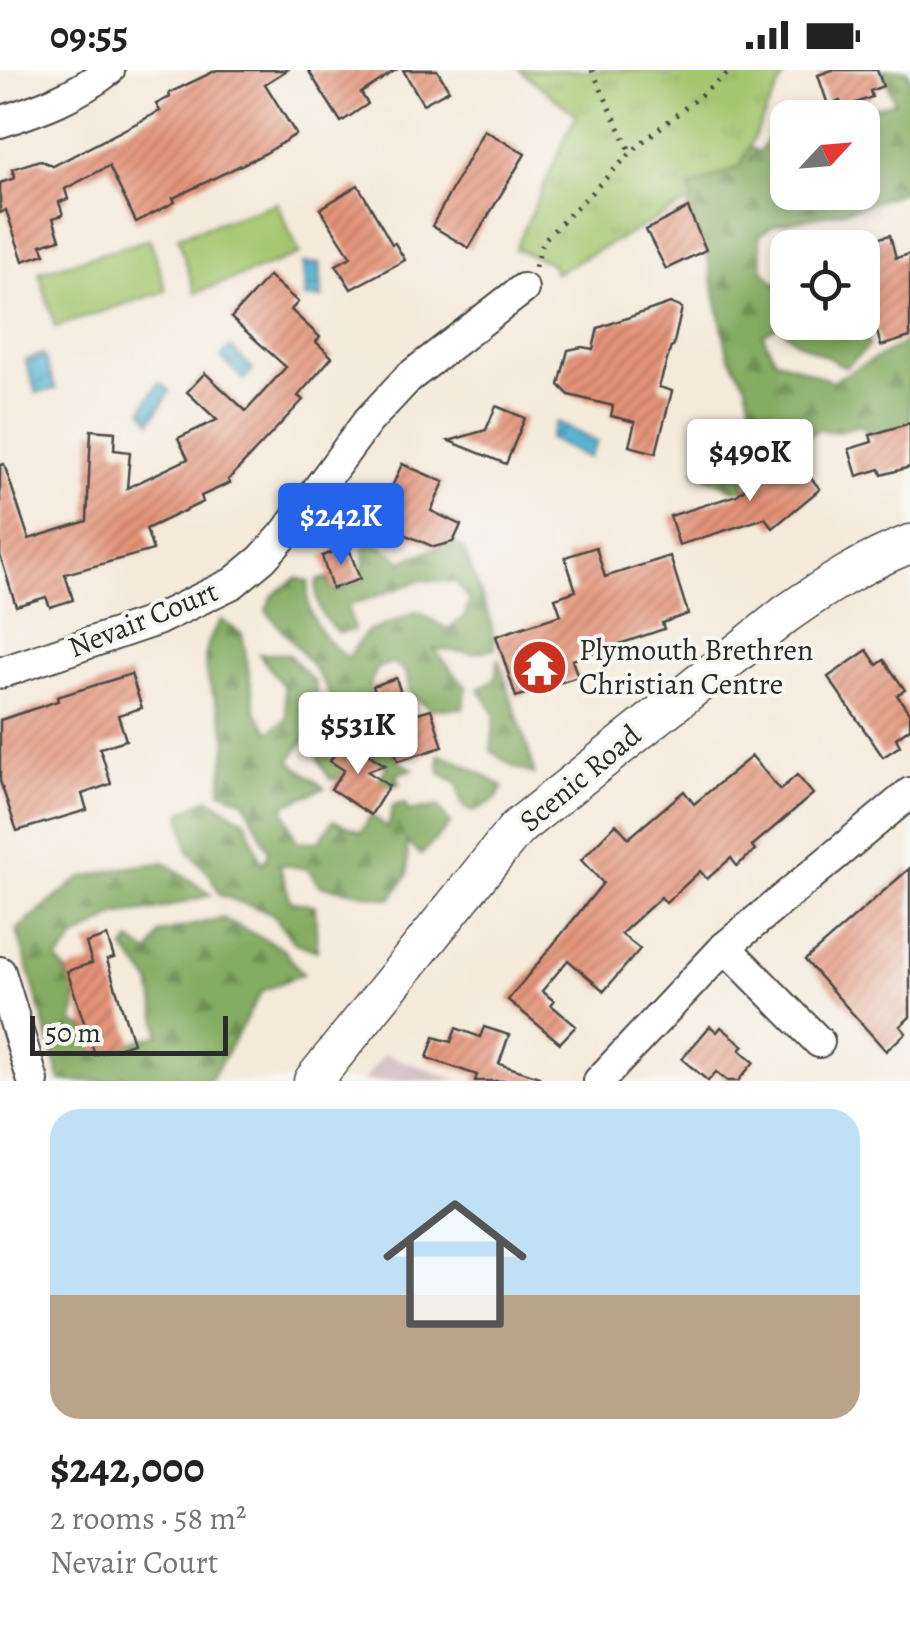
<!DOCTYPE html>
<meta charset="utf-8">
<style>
:root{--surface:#fff;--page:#f6f6f6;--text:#222;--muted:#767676;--line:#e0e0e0;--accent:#2563eb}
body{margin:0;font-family:Alegreya,serif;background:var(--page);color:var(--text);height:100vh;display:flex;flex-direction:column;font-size:38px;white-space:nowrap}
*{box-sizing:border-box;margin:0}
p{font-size:32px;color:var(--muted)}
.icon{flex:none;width:55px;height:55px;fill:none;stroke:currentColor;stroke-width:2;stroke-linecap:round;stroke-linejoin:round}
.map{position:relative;height:1011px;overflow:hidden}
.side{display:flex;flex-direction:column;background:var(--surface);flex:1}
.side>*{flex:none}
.needle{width:65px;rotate:64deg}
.controls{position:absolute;left:770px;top:30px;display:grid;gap:20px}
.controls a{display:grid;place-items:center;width:110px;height:110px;border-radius:20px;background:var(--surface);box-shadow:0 5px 15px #0003;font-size:50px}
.scale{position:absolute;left:30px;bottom:25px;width:198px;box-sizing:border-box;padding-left:10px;border:5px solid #2b2b2b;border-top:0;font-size:28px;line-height:35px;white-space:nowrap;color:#2b2b2b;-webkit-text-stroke:8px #f6f6f2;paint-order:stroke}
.price{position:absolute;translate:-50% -85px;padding:0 22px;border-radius:10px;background:#fff;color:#222;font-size:32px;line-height:65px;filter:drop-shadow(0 2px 5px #0008)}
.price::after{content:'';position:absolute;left:50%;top:60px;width:30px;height:22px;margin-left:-15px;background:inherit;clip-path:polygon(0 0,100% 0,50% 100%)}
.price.current{background:var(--accent);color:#fff}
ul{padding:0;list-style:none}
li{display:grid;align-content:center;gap:20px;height:530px;padding:0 50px}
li+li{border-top:2px solid var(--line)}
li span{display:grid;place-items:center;height:310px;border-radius:30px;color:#555}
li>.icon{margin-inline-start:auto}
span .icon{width:180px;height:180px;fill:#fffc;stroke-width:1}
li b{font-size:42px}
.status{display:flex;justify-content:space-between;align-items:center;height:70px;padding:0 50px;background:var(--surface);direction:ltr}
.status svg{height:28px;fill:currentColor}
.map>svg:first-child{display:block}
</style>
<div class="status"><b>09:55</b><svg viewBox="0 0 49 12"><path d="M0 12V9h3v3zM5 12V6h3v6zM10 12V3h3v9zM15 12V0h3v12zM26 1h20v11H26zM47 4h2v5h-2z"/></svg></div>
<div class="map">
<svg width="910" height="1011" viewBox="0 0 910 1011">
<defs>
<pattern id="forest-firs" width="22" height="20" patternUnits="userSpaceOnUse" patternTransform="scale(2.5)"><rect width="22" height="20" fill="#84ac62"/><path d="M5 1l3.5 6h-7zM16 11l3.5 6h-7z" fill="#6c8c51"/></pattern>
<pattern id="park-tufts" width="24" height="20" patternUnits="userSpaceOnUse" patternTransform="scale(2.5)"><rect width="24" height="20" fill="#a5c770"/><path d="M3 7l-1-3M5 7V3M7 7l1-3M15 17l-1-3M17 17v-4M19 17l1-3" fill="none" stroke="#8eab61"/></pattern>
<pattern id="water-waves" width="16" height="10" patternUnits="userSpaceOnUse" patternTransform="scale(2.5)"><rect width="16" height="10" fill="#54b1d2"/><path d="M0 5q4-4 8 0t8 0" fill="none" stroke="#4690ab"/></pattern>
<pattern id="building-hatch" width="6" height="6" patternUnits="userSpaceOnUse" patternTransform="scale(2.5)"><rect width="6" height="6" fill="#e49378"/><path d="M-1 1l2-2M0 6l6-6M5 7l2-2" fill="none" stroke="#b97863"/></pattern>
</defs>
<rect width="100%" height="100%" fill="#f6f6f2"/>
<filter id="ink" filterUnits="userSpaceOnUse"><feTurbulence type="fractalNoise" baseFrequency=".01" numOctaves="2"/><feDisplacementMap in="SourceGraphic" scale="20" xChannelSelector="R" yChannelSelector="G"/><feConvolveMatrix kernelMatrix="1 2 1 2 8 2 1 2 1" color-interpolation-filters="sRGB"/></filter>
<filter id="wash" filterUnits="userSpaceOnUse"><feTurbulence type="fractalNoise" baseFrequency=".0048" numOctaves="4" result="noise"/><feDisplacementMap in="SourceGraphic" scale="40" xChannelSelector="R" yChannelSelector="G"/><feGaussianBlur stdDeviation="2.25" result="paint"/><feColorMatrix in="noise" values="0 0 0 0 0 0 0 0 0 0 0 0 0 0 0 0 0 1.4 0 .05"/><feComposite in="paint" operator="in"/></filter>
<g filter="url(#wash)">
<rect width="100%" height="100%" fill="#f5eada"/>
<polygon fill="#d2bec2" points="384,984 390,986 460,1011 363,1011"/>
<g fill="#a5c770" stroke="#68794e" stroke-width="2.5">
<polygon points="277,133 300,184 195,223 178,166"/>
<polygon points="150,169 166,221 55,257 39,202"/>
</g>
<g fill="url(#forest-firs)" stroke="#586c46" stroke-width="2.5">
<path d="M882,0h24l4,5v115l-66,21 -69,14 -16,11 4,34 13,15 11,-18 1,55 11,1 2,4 14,-4 47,-1 1,-6 6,30 -23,21 -51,-26 -17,-16 -15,10 11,23 58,23 78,-41v83l-40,12 -11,-10 -22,7 -19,-2 -15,9h-26l-8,4 8,19 -20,1 -13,-5 -6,5 9,24 -13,3 -39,-19c15,-24 41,-27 60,-46l-9,-41 -18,-30 -22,-104 -18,-42 5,-9 -24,-49 70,-9 20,11 22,-30 6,5 1,65h74v-74l-18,-1 51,-15z"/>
<path d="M365,465l37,26 51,-19 10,6 28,73 4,27 -22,5 -39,-4 33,39 -4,20 -32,1 -20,-13 -5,-23 -14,-11 -15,6 -8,19 29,74 15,8 -16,5 3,10 -11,2 -10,-6 8,-14 -43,-26v30l-5,8 -9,1 -12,-20c4,-10 15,-25 16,-36 6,-37 -47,-85 -68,-113l7,-15 24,-17 12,4c-7,31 14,59 39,76l17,-25 53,-21 30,17 17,-13 5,-15 -14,-19 -34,-2 -75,26 7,24 -15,3c-18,-15 -25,-28 -22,-52l10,-3 6,13 29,-10z"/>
<path d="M221,550l21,14 14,78 14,20 17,-13 -3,-32 -25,-33h29l27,29 5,33 -30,45 34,27 -41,18 13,35 23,1 14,-22 28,12 10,-17 17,13 5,-22 12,-3 3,8 30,-5 12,18 -29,31 -14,-13 1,32 -17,25 -72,-14 -11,-16 -29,-5 12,38 24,3 2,46 -24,-9 -20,-28 -53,-19 -10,-20 -22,-24 -7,-38 27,-15 38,23 16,44 7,-13 -24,-51 -24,-10c0,-13 7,-45 5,-54 -7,-51 -40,-66 -5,-117z"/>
<polygon points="498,588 532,692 534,704 514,697 491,681 495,644 479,619 495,610"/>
<path d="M439,685c17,2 47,22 64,32l-7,12 -23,13 -11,-7 -4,-21 -18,-11z"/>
<path d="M165,792l46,33 -56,15 -37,4 -43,25 -18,22c17,17 22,38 16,62l12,4 10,28 65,-21 -9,-51 -26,-34 6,-8 19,13 10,-21 62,-15 60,30 21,26 -41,17 -52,90h-149l-44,-151 62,-51 38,-10z"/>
</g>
<polygon fill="url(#park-tufts)" stroke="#68794e" stroke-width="2.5" points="520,0 656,0 667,6 675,0 787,0 740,96 689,118 693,130 555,203 551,193 515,179 576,45"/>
<g fill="url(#water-waves)" stroke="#406e7e" stroke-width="2.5">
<polygon points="320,193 322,228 305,228 303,194"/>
<polygon points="230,277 253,299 244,310 221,288"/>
<polygon points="43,284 56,319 36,323 25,290"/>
<polygon points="159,312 170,321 151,351 142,340"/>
<polygon points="556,352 597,372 588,388 549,369"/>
</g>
<g id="blocks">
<g fill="url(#building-hatch)">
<polygon points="217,0 287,0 265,14 296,64 266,83 173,128 175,132 136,152 109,96 65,119 68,129 59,132 63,145 53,148 60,169 41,175 45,184 23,191 6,140 0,143 0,113 15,108 12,99 40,90 53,96 160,41 156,34 170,27 169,23"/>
<polygon points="308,0 396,0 361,23 368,34 341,52"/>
<polygon points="403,0 437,0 449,20 423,34"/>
<polygon points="832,0 877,0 883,16 870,21 872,27 843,38 840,31 828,35 818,5"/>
<polygon points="484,60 525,84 469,178 432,156"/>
<polygon points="358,115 392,174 395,173 405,190 351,219 336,195 351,187 320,139"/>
<polygon points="688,138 706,180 666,199 646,160"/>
<polygon points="890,165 896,188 910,184 910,267 881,276 877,262 868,265 862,246 862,173"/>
<polygon points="269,206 298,232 291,240 320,267 316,272 332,287 298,326 303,330 228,410 230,413 201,426 203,432 146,459 153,480 65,504 73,530 50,537 46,527 16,536 0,485 0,395 4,394 29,469 87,451 91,360 115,362 114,380 130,382 127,418 188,389 178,368 217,350 187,322 205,303 246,341 286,297 231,248"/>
<polygon points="670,233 682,238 673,277 671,277 659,317 672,321 656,383 629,376 635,352 611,346 613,336 569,325 559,315 568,280 582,277 593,279 598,258"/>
<polygon points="496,336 525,348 506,394 449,371 486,360"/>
<polygon points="910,353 910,397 882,405 880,399 857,406 849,379 872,372 870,365"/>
<polygon points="786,385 798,400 802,397 820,419 773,458 765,448 679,475 670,446 737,425"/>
<polygon points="402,394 444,412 431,441 461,455 453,472 434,477 390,458 386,466 360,455 371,429 384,435"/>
<polygon points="348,476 360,509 332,519 322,486"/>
<polygon points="596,477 605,507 670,486 688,544 662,553 664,559 572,590 578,607 516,627 496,566 561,545 555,528 576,521 565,487"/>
<polygon points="867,580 877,595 884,590 905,620 897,625 910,644 910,658 896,668 900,676 883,687 828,607"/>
<polygon points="131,604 142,638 118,645 126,670 100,678 111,714 82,724 87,740 17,761 0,711 0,650 58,631 57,627"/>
<polygon points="396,608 408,646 431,639 443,677 398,691 373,616"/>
<polygon points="344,669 385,695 367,701 389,716 371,745 331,719 344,700 330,691"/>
<polygon points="752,686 780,720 797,705 813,724 752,776 755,780 737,796 731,788 707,809 700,801 666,833 661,827 621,864 640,879 604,921 568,890 542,921 554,931 551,935 576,956 560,973 508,930 603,813 581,790 616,754 629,768 684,721 694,734"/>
<polygon points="910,798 910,947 900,956 906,963 886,981 805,890"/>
<polygon points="107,866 114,888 107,890 133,973 95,985 67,901 92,893 86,873"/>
<polygon points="710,956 717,962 721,957 744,976 740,980 754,992 738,1011 727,1011 716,1002 708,1011 682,989"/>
<polygon points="484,957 509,965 499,994 539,1007 539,1011 475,1011 477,1005 427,988 434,967 451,972 456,958 480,967"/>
</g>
</g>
</g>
<g filter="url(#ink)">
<use href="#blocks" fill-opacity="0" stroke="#494845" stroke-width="2.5"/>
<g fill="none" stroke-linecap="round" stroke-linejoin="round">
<defs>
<g id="minor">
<path d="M0,52c40,-13 76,-26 109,-52"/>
<polyline points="0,603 157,550 233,513 262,489 284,465 368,351 408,308 523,219"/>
<polyline points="725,877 819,972"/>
<polyline points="0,902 33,1011"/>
<polyline points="599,1011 725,877 910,723"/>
</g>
<path id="major" d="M313,1011l204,-253 269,-214c40,-28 79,-53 124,-70"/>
</defs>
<use href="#minor" stroke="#494845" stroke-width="34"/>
<use href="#major" stroke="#494845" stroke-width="41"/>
<g stroke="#494845" stroke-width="5" stroke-dasharray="2.5 8" stroke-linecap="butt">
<polyline points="592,0 631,83"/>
<polyline points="535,197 544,170 640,74 732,0"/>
</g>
<use href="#minor" stroke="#fff" stroke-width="30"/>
<use href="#major" stroke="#fff" stroke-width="38"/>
</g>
</g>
<defs>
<symbol id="temple-disc" viewBox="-11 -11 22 22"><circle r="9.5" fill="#c8321e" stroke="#f6f6f2"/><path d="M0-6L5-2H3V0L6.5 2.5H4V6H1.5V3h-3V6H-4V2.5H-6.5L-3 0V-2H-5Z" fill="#fff"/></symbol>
</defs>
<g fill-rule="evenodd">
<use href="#temple-disc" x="508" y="566" width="63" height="63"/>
</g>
<g text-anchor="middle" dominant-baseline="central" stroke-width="8" stroke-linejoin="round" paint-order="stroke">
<g font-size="30" fill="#2b2b2b" stroke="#f6f6f2">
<text transform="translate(143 549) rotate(-22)">Nevair Court</text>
<text transform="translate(580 708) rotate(-40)">Scenic Road</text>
</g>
<g font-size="30" fill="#2b2b2b" stroke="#f6f6f2" text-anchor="start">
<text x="579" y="580">Plymouth Brethren<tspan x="579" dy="34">Christian Centre</tspan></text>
</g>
</g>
</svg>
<div class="controls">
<a><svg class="needle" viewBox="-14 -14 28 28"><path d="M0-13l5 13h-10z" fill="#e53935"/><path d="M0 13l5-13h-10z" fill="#767676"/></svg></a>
<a><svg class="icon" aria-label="locate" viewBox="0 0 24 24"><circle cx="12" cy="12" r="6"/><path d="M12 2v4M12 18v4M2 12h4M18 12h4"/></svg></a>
</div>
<div class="scale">50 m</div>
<b class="price" style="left:750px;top:434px">$490K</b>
<b class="price current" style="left:341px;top:498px">$242K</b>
<b class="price" style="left:358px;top:707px">$531K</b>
</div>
<section class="side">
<ul>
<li><span style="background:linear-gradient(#bfe0f5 60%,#b9a48a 0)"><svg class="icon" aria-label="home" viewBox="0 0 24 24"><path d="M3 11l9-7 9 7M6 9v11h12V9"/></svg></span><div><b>$242,000</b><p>2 rooms · 58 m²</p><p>Nevair Court</p></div></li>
</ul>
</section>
